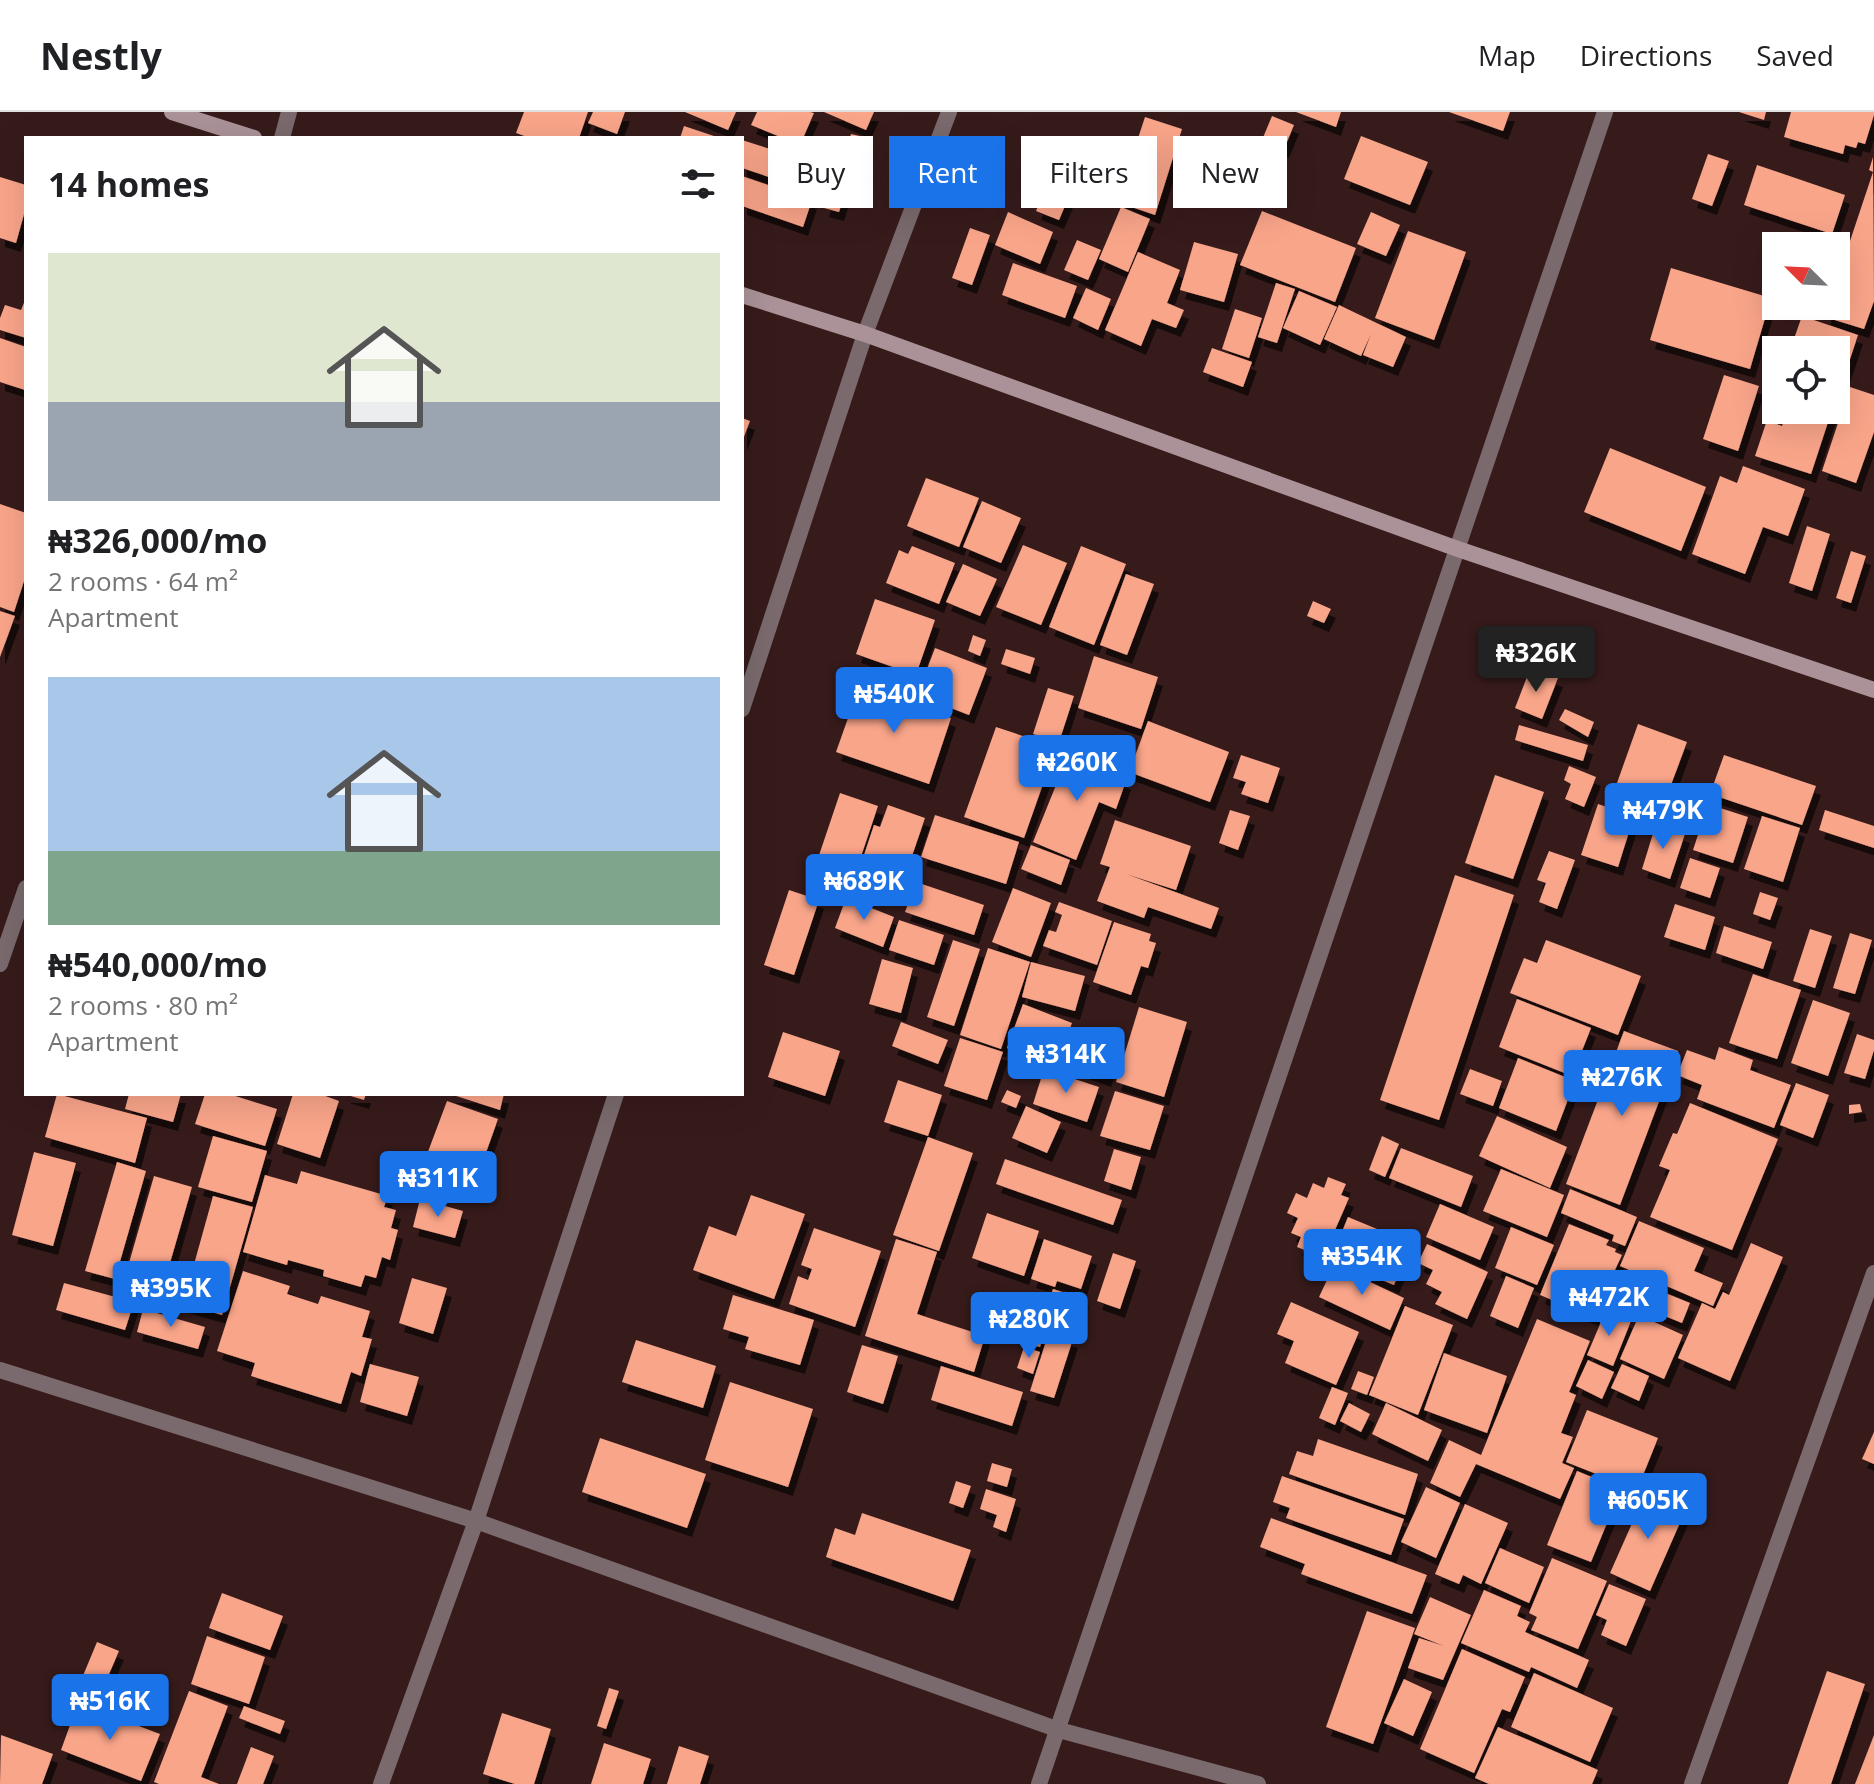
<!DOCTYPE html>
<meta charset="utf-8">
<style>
:root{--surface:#fff;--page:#f6f6f6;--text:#202124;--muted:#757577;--line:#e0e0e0;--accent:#1a73e8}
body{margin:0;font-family:"Open Sans",sans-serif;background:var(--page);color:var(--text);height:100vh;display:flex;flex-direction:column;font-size:30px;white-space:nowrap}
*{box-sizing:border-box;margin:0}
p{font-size:26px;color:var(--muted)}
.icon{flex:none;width:44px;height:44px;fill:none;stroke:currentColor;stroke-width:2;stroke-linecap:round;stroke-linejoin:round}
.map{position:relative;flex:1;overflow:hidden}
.side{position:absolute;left:24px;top:24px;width:720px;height:960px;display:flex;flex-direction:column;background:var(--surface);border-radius:0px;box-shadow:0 8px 32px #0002}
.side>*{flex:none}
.top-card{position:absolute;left:768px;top:24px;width:760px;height:72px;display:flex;gap:16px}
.needle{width:52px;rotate:294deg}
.tools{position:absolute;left:1762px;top:120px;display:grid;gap:16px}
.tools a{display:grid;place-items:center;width:88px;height:88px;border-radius:0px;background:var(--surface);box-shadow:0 8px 32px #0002;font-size:40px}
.price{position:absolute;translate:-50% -68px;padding:0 18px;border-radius:8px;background:var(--accent);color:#fff;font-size:26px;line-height:52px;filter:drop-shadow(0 2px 4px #0008)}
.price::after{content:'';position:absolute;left:50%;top:48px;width:24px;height:18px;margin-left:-12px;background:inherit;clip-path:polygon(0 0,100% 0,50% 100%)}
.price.current{background:#222;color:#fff}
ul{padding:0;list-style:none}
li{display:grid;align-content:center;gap:16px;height:424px;padding:0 24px}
li span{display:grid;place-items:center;height:248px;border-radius:0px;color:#555}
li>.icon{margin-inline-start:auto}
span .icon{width:144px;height:144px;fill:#fffc;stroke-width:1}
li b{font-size:34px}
h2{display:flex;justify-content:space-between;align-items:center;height:96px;padding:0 24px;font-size:34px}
.tag{padding:0 28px;border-radius:0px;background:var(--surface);box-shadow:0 8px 32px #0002;font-size:28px;line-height:72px}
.tag.current{background:var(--accent);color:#fff}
header{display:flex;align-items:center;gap:48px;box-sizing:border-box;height:112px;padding:0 40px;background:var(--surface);border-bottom:2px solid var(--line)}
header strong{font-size:38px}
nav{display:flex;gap:44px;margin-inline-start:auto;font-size:28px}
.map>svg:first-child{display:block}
</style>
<header>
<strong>Nestly</strong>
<nav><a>Map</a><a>Directions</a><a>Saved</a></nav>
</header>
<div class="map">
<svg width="1874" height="1672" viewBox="0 0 1874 1672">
<defs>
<filter id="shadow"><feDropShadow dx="5" dy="9" stdDeviation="0" flood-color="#0009"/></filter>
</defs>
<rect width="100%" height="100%" fill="#371b1b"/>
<g fill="#f9a58a" filter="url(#shadow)">
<polygon points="524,0 588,0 579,26 530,26 516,21"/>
<polygon points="593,0 625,0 617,22 588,11"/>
<polygon points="685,0 736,0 728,18"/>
<polygon points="757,0 810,0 814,1 800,33 751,13"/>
<polygon points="824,0 874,0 866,18"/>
<polygon points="1296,0 1341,0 1336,15"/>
<polygon points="1449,0 1510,0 1503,19"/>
<polygon points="1739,0 1766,0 1764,8"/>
<polygon points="1791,0 1874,0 1874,3 1865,32 1858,30 1856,36 1845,33 1843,42 1784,25"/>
<polygon points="1272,4 1294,13 1284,37 1262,28"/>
<polygon points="1145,5 1182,17 1155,103 1117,90"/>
<polygon points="684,14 717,25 717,26 680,26"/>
<polygon points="851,22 864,25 858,49 844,45"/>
<polygon points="1361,24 1428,50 1410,93 1344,67"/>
<polygon points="742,28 795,45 787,71 742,56"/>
<polygon points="1209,34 1256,53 1243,87 1196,68"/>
<polygon points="1708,42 1729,49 1712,94 1692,87"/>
<polygon points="1873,45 1874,189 1864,217 1825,205 1828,194 1836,194 1836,171 1873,60 1869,58"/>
<polygon points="816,48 852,59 839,100 824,96 827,86 806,79"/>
<polygon points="1757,53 1845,83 1832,122 1744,93"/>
<polygon points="742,64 812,88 803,115 742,94"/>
<polygon points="0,65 26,73 26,95 16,131 0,126"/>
<polygon points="1047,72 1070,82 1059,108 1036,99"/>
<polygon points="1121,95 1150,107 1128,160 1099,147"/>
<polygon points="1262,99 1356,136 1335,190 1240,153"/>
<polygon points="1008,100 1053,120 1040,152 995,133"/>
<polygon points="1371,100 1400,113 1386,144 1357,132"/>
<polygon points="970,116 990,123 972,173 952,166"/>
<polygon points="1408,119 1466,140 1434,228 1375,206"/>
<polygon points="1077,128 1101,138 1088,168 1064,158"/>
<polygon points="1194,130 1238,142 1224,190 1180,178"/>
<polygon points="1138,140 1180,158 1167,191 1184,198 1176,216 1152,207 1141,234 1105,218"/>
<polygon points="1013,151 1077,174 1065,206 1002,183"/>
<polygon points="1671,156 1771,186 1750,257 1650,228"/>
<polygon points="1276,171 1295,177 1277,231 1258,225"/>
<polygon points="1086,176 1111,187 1098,218 1073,206"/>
<polygon points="1299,179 1337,195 1320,233 1283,216"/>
<polygon points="26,186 26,226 0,218 0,206 5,193 21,198"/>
<polygon points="1339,193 1406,225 1393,255 1363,243 1371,222 1361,244 1324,227"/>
<polygon points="1235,197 1262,206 1249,246 1222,237"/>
<polygon points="1802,204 1858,223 1837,286 1836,238 1790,238"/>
<polygon points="0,226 26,235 25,278 0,270"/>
<polygon points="1212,236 1252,250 1243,275 1203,260"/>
<polygon points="1724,263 1759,274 1738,339 1703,327"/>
<polygon points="1850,275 1874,283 1874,320 1856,371 1822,359"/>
<polygon points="1787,298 1832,298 1811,362 1755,344 1767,308 1782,314"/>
<polygon points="742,306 750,309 742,330"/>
<polygon points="1610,336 1706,375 1681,439 1584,400"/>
<polygon points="1743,354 1805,377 1788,424 1763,415 1745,462 1692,442 1720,364 1737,371"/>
<polygon points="926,366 979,386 959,435 907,414"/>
<polygon points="982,389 1021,406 1001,451 963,435"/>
<polygon points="0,392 26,401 26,463 14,500 0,495"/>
<polygon points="1807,414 1830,422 1812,479 1789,471"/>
<polygon points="1023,433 1067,451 1041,513 996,495"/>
<polygon points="912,434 955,451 939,492 886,471 899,438 908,442"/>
<polygon points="1081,434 1126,452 1094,533 1049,515"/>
<polygon points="1851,439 1866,444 1851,491 1836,486"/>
<polygon points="963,452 997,467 980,504 946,490"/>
<polygon points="1126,462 1154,472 1127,543 1100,533"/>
<polygon points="875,487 935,508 912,574 889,566 893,555 856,542"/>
<polygon points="1313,489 1331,497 1324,511 1307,504"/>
<polygon points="0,499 15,504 0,545"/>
<polygon points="973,523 986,528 980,544 968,539"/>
<polygon points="935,536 987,556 969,603 917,583"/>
<polygon points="1006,537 1035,546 1030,562 1001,552"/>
<polygon points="1094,544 1158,565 1141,617 1078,596"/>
<polygon points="1530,557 1558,566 1542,607 1515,596"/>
<polygon points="859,575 951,606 929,672 836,640"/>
<polygon points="1048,576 1074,584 1059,630 1033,622"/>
<polygon points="1565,597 1594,610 1588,625 1559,608"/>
<polygon points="1148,609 1229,640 1210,690 1129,660"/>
<polygon points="1638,612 1687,630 1665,689 1617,671"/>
<polygon points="1519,613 1588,633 1583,649 1515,628"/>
<polygon points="996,615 1056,635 1024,726 964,705"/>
<polygon points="1071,636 1114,653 1110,663 1126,669 1116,697 1099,690 1076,748 1033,730"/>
<polygon points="1241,643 1280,656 1268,691 1241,682 1246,670 1233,666"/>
<polygon points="1724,643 1816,674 1802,713 1710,682"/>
<polygon points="1569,654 1596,665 1584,695 1565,687 1571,672 1564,668"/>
<polygon points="1495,663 1544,680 1513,767 1465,751"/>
<polygon points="840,681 878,694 849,780 811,767"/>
<polygon points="1598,692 1634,704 1618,755 1581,743"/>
<polygon points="1708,692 1748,705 1733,751 1693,738"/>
<polygon points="888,693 925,706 900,779 863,766 869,748 863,746 874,713 880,715"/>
<polygon points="1230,698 1250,704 1238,738 1219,731"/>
<polygon points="1825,698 1874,714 1874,736 1819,718"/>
<polygon points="935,703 1019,730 1006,772 921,745"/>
<polygon points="1762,704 1800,716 1783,770 1744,757"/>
<polygon points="1115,708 1191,734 1176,778 1126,762 1219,796 1211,817 1148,795 1144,806 1097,789 1110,755 1100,752"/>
<polygon points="1656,712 1685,722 1670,767 1642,757"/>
<polygon points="1031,733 1070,748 1061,773 1021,757"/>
<polygon points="1549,739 1575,748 1557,797 1539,790 1546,771 1537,768"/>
<polygon points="1690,746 1720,756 1710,786 1680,776"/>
<polygon points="1455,763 1514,783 1439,1008 1380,988"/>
<polygon points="916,770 984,793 974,823 905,800"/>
<polygon points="1013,776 1051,791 1031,845 992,830"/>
<polygon points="789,778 819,788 794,863 764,853"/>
<polygon points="1760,780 1778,786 1770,808 1753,802"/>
<polygon points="846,786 894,805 883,835 835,816"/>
<polygon points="1059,790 1112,809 1097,853 1043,834 1049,818 1056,820 1062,803 1055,800"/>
<polygon points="1675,792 1715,805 1705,838 1664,825"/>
<polygon points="899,808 944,823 934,853 889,838"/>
<polygon points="1114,810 1151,822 1149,829 1156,831 1148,856 1141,854 1131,883 1093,870"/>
<polygon points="1724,814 1772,830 1763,857 1716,841"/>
<polygon points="1810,817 1832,824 1815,876 1793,869"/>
<polygon points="1850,821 1872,828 1855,882 1833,876"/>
<polygon points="953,828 980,837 954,914 927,905"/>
<polygon points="1546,828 1641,864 1618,923 1510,881 1524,846 1537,851"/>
<polygon points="988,836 1030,850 1001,937 960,923"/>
<polygon points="882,847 913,856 901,901 869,892"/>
<polygon points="1031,850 1085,864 1075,899 1022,885"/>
<polygon points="1753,862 1801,878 1777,947 1729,931"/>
<polygon points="1517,887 1591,916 1572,964 1499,935"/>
<polygon points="1813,888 1850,901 1828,964 1791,951"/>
<polygon points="1023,892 1072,911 1056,954 1007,936"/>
<polygon points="1139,895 1187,910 1164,985 1116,970"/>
<polygon points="901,910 948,928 938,952 892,934"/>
<polygon points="1624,919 1678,939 1620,1093 1566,1072"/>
<polygon points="783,920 840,939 825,984 768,965"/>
<polygon points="1078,920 1118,934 1106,966 1067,952"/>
<polygon points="1857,922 1874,928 1874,938 1865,967 1844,961"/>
<polygon points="960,926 1003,940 987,988 944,974"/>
<polygon points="1719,935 1753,948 1750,958 1791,973 1774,1016 1697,987 1702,973 1677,963 1687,938 1715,948"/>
<polygon points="1518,946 1575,969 1556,1019 1499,996"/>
<polygon points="1044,957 1099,975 1087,1010 1033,992"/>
<polygon points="1470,957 1502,969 1493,994 1460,982"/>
<polygon points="898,968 942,983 928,1024 884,1010"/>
<polygon points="1796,971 1829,983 1813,1026 1780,1013"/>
<polygon points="1007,978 1021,984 1016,996 1001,990"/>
<polygon points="1115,979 1164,994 1150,1038 1100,1024"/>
<polygon points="57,982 147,1006 135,1051 45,1025"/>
<polygon points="129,982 181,982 173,1010 125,997"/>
<polygon points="205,982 229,982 277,997 265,1034 195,1012"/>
<polygon points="293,982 320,982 339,989 320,1046 277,1032"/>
<polygon points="344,982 366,982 364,988"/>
<polygon points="450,982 504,982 500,998"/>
<polygon points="447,989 498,1007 478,1063 426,1045"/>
<polygon points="1690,991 1778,1027 1732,1138 1650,1105 1670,1058 1659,1054 1673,1021 1677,1022"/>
<polygon points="1860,992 1862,1000 1849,1002 1849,993"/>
<polygon points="1026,994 1061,1010 1047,1041 1012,1026"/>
<polygon points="1497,1004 1567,1035 1550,1076 1479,1044"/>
<polygon points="213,1024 267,1039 252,1090 198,1075"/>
<polygon points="1382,1024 1399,1032 1385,1065 1369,1058"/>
<polygon points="928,1025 973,1041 939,1139 893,1123"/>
<polygon points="1401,1036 1473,1064 1461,1095 1389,1066"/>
<polygon points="1114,1037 1141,1045 1131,1078 1104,1069"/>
<polygon points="34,1040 76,1051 53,1134 12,1123"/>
<polygon points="1005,1047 1122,1088 1113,1113 996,1072"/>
<polygon points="117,1050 146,1059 115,1167 85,1159"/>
<polygon points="1501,1057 1564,1083 1547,1125 1483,1099"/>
<polygon points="301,1059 388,1084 384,1095 396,1098 391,1116 398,1118 390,1148 382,1145 376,1166 365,1163 361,1175 323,1164 324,1158 288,1148 287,1153 243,1140 265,1063 297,1072"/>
<polygon points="154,1064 192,1075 163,1175 125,1165"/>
<polygon points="1328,1065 1346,1072 1341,1083 1349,1086 1328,1134 1322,1131 1317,1143 1297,1135 1301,1125 1291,1121 1298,1106 1287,1101 1296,1081 1307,1086 1313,1071 1324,1076"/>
<polygon points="1570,1077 1637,1105 1625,1134 1612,1129 1614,1123 1561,1101"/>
<polygon points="751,1083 805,1102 774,1187 693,1158 709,1114 736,1124"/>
<polygon points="213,1084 253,1095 222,1203 183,1192"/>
<polygon points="420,1087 463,1099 455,1126 413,1115"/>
<polygon points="1440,1092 1494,1115 1480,1148 1426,1125"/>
<polygon points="987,1101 1039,1119 1024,1164 972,1146"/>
<polygon points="1348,1105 1411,1131 1394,1173 1331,1147"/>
<polygon points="1639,1109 1704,1136 1694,1159 1723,1171 1713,1194 1620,1154"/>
<polygon points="1569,1112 1609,1128 1606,1133 1616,1137 1615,1140 1622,1143 1614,1160 1690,1191 1682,1211 1606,1180 1596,1206 1540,1183"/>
<polygon points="1511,1115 1554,1133 1537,1173 1495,1156"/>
<polygon points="814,1116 881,1139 855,1215 789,1192 798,1164 808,1168 812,1157 801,1153"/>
<polygon points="896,1127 937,1140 917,1202 985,1224 974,1260 865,1224"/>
<polygon points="1044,1127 1092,1144 1081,1177 1057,1169 1055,1175 1031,1167"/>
<polygon points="1751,1131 1783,1145 1730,1269 1678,1246 1702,1191 1715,1197 1723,1180 1729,1183"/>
<polygon points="1427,1132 1488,1160 1467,1207 1435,1192 1442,1180 1426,1172 1433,1158 1418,1151"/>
<polygon points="1113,1141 1136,1149 1120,1197 1097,1189"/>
<polygon points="1334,1153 1404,1186 1390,1218 1319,1185"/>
<polygon points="243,1159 290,1174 287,1182 318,1192 321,1184 370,1199 362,1225 372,1227 361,1264 351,1260 341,1292 251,1264 255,1251 217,1239"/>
<polygon points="1506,1164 1534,1176 1518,1216 1490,1204"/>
<polygon points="412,1166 447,1176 433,1222 399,1211"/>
<polygon points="64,1171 134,1190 125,1218 56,1198"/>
<polygon points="1053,1177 1084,1187 1075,1211 1045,1201"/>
<polygon points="733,1183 814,1208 800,1253 745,1237 749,1225 723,1217"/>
<polygon points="1291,1190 1359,1220 1336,1273 1285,1251 1294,1229 1277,1222"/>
<polygon points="1405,1194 1453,1213 1418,1303 1369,1283"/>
<polygon points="143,1197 205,1215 198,1237 137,1220"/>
<polygon points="1606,1198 1631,1209 1613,1254 1587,1243"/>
<polygon points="1639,1203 1683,1223 1664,1267 1620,1247"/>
<polygon points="1537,1207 1590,1229 1569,1280 1576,1283 1561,1321 1573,1325 1562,1351 1574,1356 1560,1387 1476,1352 1460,1385 1430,1371 1449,1328 1481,1343"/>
<polygon points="1036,1209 1047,1212 1040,1235 1028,1232"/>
<polygon points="1049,1220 1073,1227 1054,1286 1030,1279"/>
<polygon points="636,1228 716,1254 703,1296 622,1270"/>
<polygon points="862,1233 898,1244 883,1292 847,1280"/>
<polygon points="1024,1235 1040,1240 1033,1262 1017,1256"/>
<polygon points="1444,1241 1507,1264 1487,1321 1424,1298"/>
<polygon points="1588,1248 1614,1260 1602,1287 1576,1274"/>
<polygon points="370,1252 419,1265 407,1304 360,1290"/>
<polygon points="1622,1252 1649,1264 1639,1289 1611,1276"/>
<polygon points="941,1254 1023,1280 1012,1314 931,1288"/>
<polygon points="1358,1259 1374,1265 1367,1283 1351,1277"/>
<polygon points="730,1270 813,1297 788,1375 705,1348"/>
<polygon points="1332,1275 1348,1281 1335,1313 1319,1306"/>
<polygon points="1349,1291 1370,1302 1361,1320 1340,1309"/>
<polygon points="1386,1291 1442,1318 1428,1349 1372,1322"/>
<polygon points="1587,1298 1658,1326 1637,1378 1566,1350"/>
<polygon points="1874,1320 1874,1352 1862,1347"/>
<polygon points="600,1326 706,1362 687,1416 582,1380"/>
<polygon points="1318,1327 1418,1362 1405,1403 1289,1362 1297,1339 1313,1344"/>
<polygon points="992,1351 1012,1357 1007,1375 987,1369"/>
<polygon points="1577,1359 1621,1377 1591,1450 1547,1433"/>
<polygon points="1282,1364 1404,1407 1391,1443 1286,1406 1290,1396 1273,1390"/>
<polygon points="956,1369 971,1374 963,1396 949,1391"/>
<polygon points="1426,1375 1460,1391 1436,1446 1401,1430"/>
<polygon points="986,1377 1016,1387 1006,1420 993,1415 997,1403 980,1397"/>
<polygon points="1646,1380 1686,1397 1650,1479 1610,1461"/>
<polygon points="1465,1392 1508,1411 1481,1472 1463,1463 1459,1472 1435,1462"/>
<polygon points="862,1401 971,1438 953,1489 826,1445 835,1416 855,1423"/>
<polygon points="1271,1406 1427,1463 1412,1502 1301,1462 1305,1452 1260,1435"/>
<polygon points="1500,1436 1544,1455 1529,1491 1485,1471"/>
<polygon points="1552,1446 1607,1469 1578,1537 1531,1518 1537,1505 1529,1501"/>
<polygon points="1609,1472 1646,1487 1626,1534 1601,1523 1607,1508 1596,1503"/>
<polygon points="1484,1478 1521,1494 1517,1504 1530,1510 1525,1520 1589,1548 1577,1576 1531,1555 1529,1560 1461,1531"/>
<polygon points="222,1481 283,1504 270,1538 209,1516"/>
<polygon points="1430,1485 1471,1503 1443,1568 1408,1556 1419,1526 1444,1534 1414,1522"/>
<polygon points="1367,1499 1415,1516 1373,1632 1326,1615"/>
<polygon points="207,1524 265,1545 249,1592 191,1572"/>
<polygon points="97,1530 119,1539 96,1592 75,1583"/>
<polygon points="1462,1537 1525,1565 1510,1600 1502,1597 1474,1661 1420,1637"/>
<polygon points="1827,1559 1865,1572 1831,1672 1788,1672"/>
<polygon points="1534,1561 1613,1596 1590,1650 1511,1615"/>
<polygon points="1404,1567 1432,1580 1413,1624 1384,1611"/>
<polygon points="609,1576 619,1579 606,1617 597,1614"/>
<polygon points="189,1579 228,1594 201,1665 219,1672 159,1672 154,1670"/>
<polygon points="78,1591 160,1622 141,1669 61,1638"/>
<polygon points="244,1594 285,1609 280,1622 239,1606"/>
<polygon points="502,1601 551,1617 534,1672 515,1672 483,1662"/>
<polygon points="1498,1615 1598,1658 1592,1672 1489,1672 1475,1666"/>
<polygon points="1,1623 53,1642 42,1672 0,1672"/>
<polygon points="1874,1623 1874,1672 1855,1672"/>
<polygon points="604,1631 651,1647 643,1672 591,1672"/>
<polygon points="679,1634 709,1644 700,1672 667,1672"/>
<polygon points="251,1635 274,1644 263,1672 237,1672"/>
</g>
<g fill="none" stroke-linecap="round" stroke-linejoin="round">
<g stroke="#7a6a6e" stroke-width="16">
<polyline points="282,26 289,0"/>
<polyline points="742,597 865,222 949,0"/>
<polyline points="0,852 26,776"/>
<polyline points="0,1258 476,1409 1059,1618 1258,1672"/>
<polyline points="381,1672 476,1409 616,982"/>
<polyline points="1039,1672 1605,0"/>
<polyline points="1692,1672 1874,1161"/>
</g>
<g stroke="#aa9298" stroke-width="16">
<polyline points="172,0 254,26"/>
<polyline points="742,183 865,222 1455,436 1874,578"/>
</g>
</g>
</svg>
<div class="tools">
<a><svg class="needle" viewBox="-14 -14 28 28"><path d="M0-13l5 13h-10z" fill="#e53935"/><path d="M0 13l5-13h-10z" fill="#757577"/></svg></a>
<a><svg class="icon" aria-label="locate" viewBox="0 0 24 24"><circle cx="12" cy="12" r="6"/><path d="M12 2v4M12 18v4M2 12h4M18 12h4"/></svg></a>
</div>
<b class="price current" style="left:1536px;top:582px">₦326K</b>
<b class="price" style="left:894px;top:623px">₦540K</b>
<b class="price" style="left:1077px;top:691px">₦260K</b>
<b class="price" style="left:1663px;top:739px">₦479K</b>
<b class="price" style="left:864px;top:810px">₦689K</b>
<b class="price" style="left:1066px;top:983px">₦314K</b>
<b class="price" style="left:1622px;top:1006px">₦276K</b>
<b class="price" style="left:438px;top:1107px">₦311K</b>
<b class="price" style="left:1362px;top:1185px">₦354K</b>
<b class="price" style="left:171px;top:1217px">₦395K</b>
<b class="price" style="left:1609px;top:1226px">₦472K</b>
<b class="price" style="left:1029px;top:1248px">₦280K</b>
<b class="price" style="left:1648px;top:1429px">₦605K</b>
<b class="price" style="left:110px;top:1630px">₦516K</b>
<div class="top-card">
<a class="tag">Buy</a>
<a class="tag current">Rent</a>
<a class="tag">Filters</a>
<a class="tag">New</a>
</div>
<section class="side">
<h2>14 homes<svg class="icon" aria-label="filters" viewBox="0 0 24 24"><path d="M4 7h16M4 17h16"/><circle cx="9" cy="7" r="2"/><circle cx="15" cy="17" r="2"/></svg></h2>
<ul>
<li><span style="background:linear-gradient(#dfe7d0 60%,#9aa5b1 0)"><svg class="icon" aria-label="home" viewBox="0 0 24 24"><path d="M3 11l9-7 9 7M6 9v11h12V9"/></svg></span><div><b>₦326,000/mo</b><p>2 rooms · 64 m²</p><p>Apartment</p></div></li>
<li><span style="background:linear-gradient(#a9c7e8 70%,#7fa58c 0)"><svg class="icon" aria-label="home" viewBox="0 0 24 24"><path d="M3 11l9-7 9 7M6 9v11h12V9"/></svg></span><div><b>₦540,000/mo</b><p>2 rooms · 80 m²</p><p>Apartment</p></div></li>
</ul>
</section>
</div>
